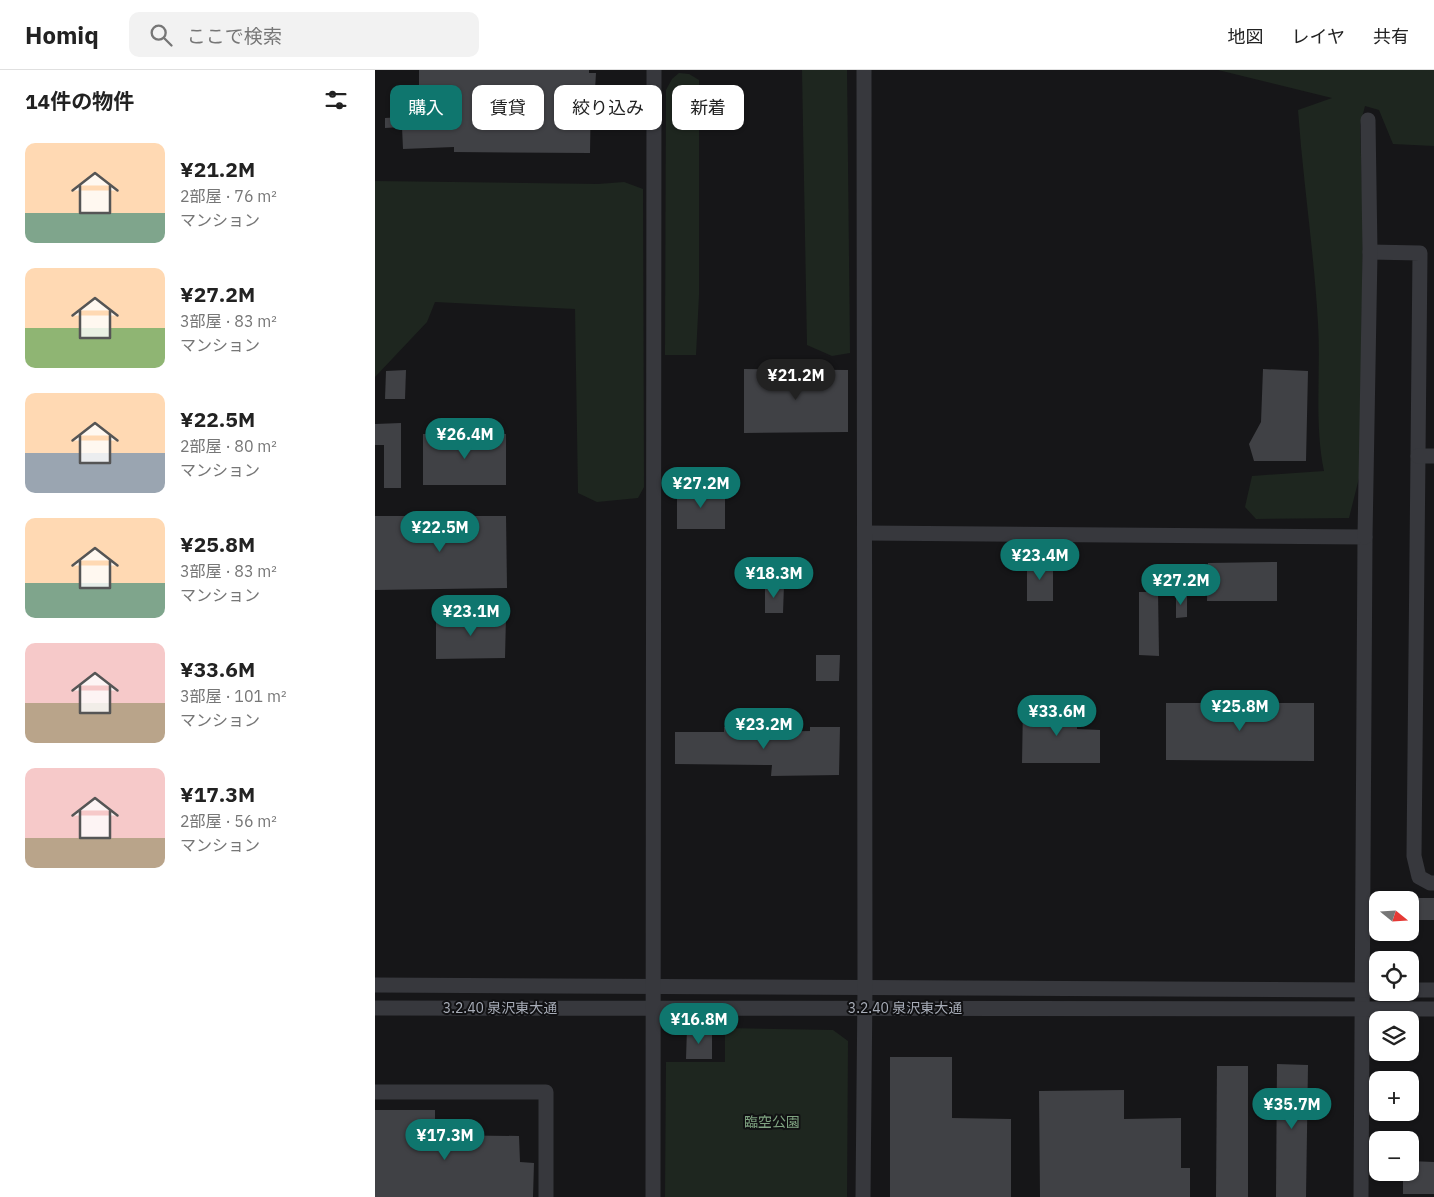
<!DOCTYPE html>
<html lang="ja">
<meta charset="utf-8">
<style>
:root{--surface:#fff;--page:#f2f2f2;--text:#222;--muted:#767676;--line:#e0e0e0;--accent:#0f766e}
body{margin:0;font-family:"IBM Plex Sans","Noto Sans JP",sans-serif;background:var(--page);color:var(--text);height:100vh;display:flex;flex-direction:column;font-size:19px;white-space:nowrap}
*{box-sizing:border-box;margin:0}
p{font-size:16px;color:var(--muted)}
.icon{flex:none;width:28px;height:28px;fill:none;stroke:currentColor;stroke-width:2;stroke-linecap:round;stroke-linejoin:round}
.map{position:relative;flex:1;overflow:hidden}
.details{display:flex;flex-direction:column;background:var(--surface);width:375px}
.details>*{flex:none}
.hud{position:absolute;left:15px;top:15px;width:475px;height:45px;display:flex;gap:10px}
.needle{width:32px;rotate:108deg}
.tools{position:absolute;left:994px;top:821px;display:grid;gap:10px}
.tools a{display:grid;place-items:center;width:50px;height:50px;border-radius:10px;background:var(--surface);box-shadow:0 1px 4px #0004;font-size:25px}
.price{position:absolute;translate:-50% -42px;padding:0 11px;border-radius:18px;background:var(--accent);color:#fff;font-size:16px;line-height:32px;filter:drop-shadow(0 1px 2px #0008)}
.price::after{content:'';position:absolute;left:50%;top:30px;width:15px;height:11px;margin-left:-8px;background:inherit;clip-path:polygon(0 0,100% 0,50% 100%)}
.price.active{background:#222;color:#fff}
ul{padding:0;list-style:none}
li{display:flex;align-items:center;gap:15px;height:125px;padding:0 25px}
li span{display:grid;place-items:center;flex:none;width:140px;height:100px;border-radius:10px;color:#555}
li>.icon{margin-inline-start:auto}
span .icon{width:60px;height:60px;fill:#fffc;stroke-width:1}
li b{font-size:21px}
h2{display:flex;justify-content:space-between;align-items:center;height:60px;padding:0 25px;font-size:21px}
.chip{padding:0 18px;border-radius:10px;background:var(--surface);box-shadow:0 1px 4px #0004;font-size:18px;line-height:45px}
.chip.active{background:var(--accent);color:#fff}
header{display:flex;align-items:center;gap:30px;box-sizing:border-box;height:70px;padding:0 25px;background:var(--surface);border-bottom:1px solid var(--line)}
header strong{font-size:24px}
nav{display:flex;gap:28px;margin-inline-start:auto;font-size:18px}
.search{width:350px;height:45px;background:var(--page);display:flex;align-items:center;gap:12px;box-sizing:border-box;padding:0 18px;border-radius:10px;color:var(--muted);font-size:19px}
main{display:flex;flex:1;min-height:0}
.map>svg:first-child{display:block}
</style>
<header>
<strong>Homiq</strong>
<div class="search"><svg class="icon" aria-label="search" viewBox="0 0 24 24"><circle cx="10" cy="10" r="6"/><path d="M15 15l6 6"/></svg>ここで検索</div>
<nav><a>地図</a><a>レイヤ</a><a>共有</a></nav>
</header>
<main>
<section class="details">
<h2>14件の物件<svg class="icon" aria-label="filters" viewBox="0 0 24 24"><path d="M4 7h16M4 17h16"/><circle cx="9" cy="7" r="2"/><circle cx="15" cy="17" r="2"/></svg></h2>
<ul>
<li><span style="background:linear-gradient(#ffd9b3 70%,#7fa58c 0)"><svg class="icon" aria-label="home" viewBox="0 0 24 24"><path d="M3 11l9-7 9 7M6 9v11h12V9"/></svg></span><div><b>¥21.2M</b><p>2部屋 · 76 m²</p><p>マンション</p></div></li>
<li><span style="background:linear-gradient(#ffd9b3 60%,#8fb573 0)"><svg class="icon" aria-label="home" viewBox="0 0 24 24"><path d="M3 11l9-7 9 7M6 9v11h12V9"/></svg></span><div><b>¥27.2M</b><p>3部屋 · 83 m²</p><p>マンション</p></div></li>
<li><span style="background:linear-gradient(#ffd9b3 60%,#9aa5b1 0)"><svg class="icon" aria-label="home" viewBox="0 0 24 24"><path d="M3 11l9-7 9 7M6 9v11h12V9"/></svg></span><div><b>¥22.5M</b><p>2部屋 · 80 m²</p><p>マンション</p></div></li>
<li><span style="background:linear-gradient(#ffd9b3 65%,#7fa58c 0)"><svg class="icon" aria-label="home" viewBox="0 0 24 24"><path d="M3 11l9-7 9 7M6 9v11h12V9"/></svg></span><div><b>¥25.8M</b><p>3部屋 · 83 m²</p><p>マンション</p></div></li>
<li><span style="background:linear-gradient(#f6c9c9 60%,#b9a48a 0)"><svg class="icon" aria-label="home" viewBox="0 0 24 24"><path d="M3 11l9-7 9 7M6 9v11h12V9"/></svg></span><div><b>¥33.6M</b><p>3部屋 · 101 m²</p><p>マンション</p></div></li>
<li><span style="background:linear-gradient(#f6c9c9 70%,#b9a48a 0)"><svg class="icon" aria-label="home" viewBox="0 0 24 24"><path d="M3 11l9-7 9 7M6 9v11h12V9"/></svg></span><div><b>¥17.3M</b><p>2部屋 · 56 m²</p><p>マンション</p></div></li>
</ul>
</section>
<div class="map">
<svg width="1059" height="1127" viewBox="0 0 1059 1127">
<rect width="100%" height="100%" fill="#161618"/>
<g fill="#1e261f">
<polygon points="427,0 472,0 475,283 457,286 432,275"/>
<path d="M843,0h216v76l-41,-2 -14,-34 -14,-4 -5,19 3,95 -3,254 -11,44 -93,1 -11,-12 7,-31 72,-5c-10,-48 -3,-99 -6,-148 -4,-71 -15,-142 -20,-213l34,-12z"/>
<polygon points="304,3 314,4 324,10 324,225 321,285 290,285 291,20 297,9"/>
<polygon points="0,111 223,114 249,112 268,119 269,417 263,428 222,432 203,423 200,239 60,232 52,252 0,307"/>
<polygon points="350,958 458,960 473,971 472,1127 290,1127 291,992 350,992"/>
</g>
<g fill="#404145">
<polygon points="44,0 214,0 214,3 221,3 220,20 216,20 215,83 79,82 79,77 28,79 27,57 10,58 10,48 28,47 27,28 44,28"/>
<polygon points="249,16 262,16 262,37 248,37"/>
<polygon points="369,299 473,300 473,362 369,363"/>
<polygon points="888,299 933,301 931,391 879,391 874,374 886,352"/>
<polygon points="31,300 30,329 10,329 11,301"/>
<polygon points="26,353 26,418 9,418 9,375 0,375 0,354"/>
<rect x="48" y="364" width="83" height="51"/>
<polygon points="302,419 350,420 350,459 302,459"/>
<polygon points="0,446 131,446 132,518 0,520"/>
<polygon points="652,490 678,491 678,531 652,531"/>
<polygon points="902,492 902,531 832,531 833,493"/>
<polygon points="390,515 409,515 408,543 390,543"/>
<polygon points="764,522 783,522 784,586 764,585"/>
<polygon points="812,524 812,547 801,548 801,525"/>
<polygon points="61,546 131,546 130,588 61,589"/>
<polygon points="441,585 465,585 464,611 441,611"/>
<polygon points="791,633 939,633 939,691 791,690"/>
<polygon points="648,635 664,635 664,638 702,638 702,659 725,660 725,693 647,693"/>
<polygon points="387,656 388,662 435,661 435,657 465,657 464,705 396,706 397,695 300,694 300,662 349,662 349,657"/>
<rect x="1035" y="828" width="24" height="22"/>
<polygon points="312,958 323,959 323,964 337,965 337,989 311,989"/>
<polygon points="515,987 577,987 577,1048 636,1049 636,1127 515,1127"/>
<polygon points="902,994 933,995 931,1127 901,1127"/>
<polygon points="842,996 873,996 873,1127 841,1127"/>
<polygon points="749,1020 749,1049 806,1048 806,1098 815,1098 815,1127 665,1127 664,1021"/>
<polygon points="0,1040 60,1040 60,1054 62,1055 62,1065 144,1066 145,1092 159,1093 158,1127 0,1127"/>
<polygon points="1035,1091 1059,1092 1059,1124 1028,1124 1028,1102 1035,1102"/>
</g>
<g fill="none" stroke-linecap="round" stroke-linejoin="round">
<g stroke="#37383d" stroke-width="15">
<polyline points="995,182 1045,183 1039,786 1044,807 1055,813 1059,813"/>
<polyline points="1043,386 1059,386"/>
<polyline points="490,463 990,467 986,1127"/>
<polyline points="990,467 995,182 993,50"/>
<polyline points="0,915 1002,920"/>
<polyline points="1035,920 1059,920"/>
<polyline points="0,938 1059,939"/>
<polyline points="0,1022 171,1022 171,1127"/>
<polyline points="278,1127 279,0"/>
<polyline points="488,1127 490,916 489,0"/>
</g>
</g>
<g text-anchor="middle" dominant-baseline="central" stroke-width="4" stroke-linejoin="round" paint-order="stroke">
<g font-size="14" fill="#a8adb8" stroke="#111113">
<text x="125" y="938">3.2.40 泉沢東大通</text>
<text x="530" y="938">3.2.40 泉沢東大通</text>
</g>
<g font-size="14" fill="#7fa381" stroke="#111113">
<text x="397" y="1052">臨空公園</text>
</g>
</g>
</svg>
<div class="tools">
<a><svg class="needle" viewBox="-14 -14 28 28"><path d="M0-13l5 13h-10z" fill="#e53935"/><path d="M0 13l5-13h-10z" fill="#767676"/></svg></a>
<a><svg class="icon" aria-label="locate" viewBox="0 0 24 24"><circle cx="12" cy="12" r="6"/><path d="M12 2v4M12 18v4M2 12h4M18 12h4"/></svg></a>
<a><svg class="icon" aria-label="layers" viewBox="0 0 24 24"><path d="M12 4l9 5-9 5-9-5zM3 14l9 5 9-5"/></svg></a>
<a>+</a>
<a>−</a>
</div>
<b class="price active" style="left:421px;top:331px">¥21.2M</b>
<b class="price" style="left:90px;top:390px">¥26.4M</b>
<b class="price" style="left:326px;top:439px">¥27.2M</b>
<b class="price" style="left:65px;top:483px">¥22.5M</b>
<b class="price" style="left:665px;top:511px">¥23.4M</b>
<b class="price" style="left:399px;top:529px">¥18.3M</b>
<b class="price" style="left:806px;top:536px">¥27.2M</b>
<b class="price" style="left:96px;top:567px">¥23.1M</b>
<b class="price" style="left:865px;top:662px">¥25.8M</b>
<b class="price" style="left:682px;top:667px">¥33.6M</b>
<b class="price" style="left:389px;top:680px">¥23.2M</b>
<b class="price" style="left:324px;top:975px">¥16.8M</b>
<b class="price" style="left:917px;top:1060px">¥35.7M</b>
<b class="price" style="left:70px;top:1091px">¥17.3M</b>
<div class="hud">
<a class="chip active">購入</a>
<a class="chip">賃貸</a>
<a class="chip">絞り込み</a>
<a class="chip">新着</a>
</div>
</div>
</main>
